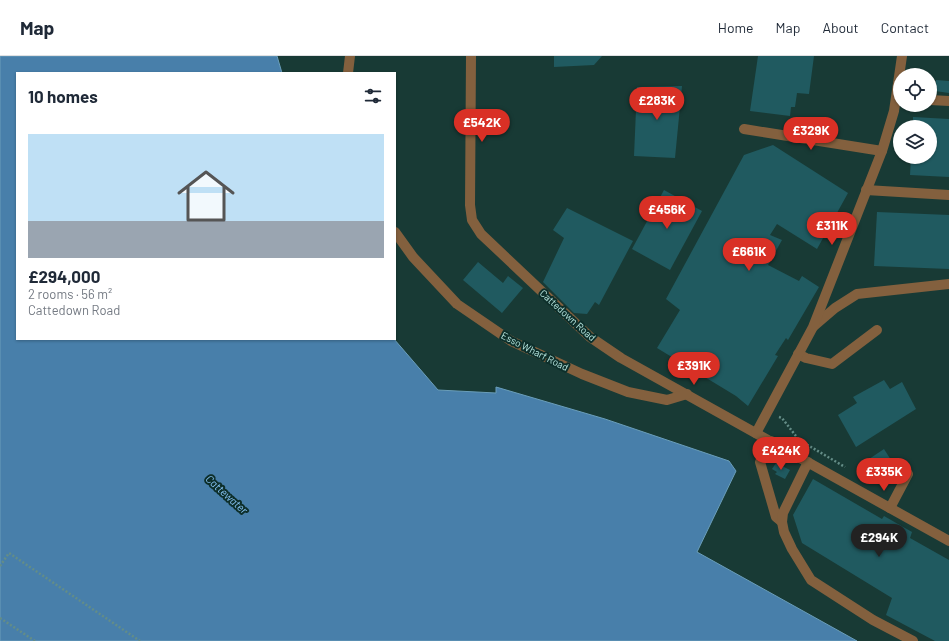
<!DOCTYPE html>
<meta charset="utf-8">
<style>
:root{--surface:#fff;--page:#f2f2f3;--text:#1f2937;--muted:#747a83;--line:#e0e1e3;--accent:#d93025}
body{margin:0;font-family:Barlow,sans-serif;background:var(--page);color:var(--text);height:100vh;display:flex;flex-direction:column;font-size:15px;white-space:nowrap}
*{box-sizing:border-box;margin:0}
p{font-size:13px;color:var(--muted)}
.icon{flex:none;width:22px;height:22px;fill:none;stroke:currentColor;stroke-width:2;stroke-linecap:round;stroke-linejoin:round}
.map{position:relative;flex:1;overflow:hidden}
.drawer{position:absolute;left:16px;top:16px;width:380px;height:268px;display:flex;flex-direction:column;background:var(--surface);border-radius:0px;box-shadow:0 1px 3px #0004}
.drawer>*{flex:none}
.tools{position:absolute;left:893px;top:12px;display:grid;gap:8px}
.tools a{display:grid;place-items:center;width:44px;height:44px;border-radius:50%;background:var(--surface);box-shadow:0 1px 3px #0004;font-size:20px}
.price{position:absolute;translate:-50% -34px;padding:0 9px;border-radius:14px;background:var(--accent);color:#fff;font-size:13px;line-height:26px;filter:drop-shadow(0 1px 2px #0008)}
.price::after{content:'';position:absolute;left:50%;top:24px;width:12px;height:9px;margin-left:-6px;background:inherit;clip-path:polygon(0 0,100% 0,50% 100%)}
.price.on{background:#222;color:#fff}
ul{padding:0;list-style:none}
li{display:grid;align-content:center;gap:8px;height:212px;padding:0 12px}
li span{display:grid;place-items:center;height:124px;border-radius:0px;color:#555}
li>.icon{margin-inline-start:auto}
span .icon{width:72px;height:72px;fill:#fffc;stroke-width:1}
li b{font-size:17px}
h2{display:flex;justify-content:space-between;align-items:center;height:48px;padding:0 12px;font-size:17px}
header{display:flex;align-items:center;gap:24px;box-sizing:border-box;height:56px;padding:0 20px;background:var(--surface);border-bottom:1px solid var(--line)}
header strong{font-size:19px}
nav{display:flex;gap:22px;margin-inline-start:auto;font-size:14px}
.map>svg:first-child{display:block}
</style>
<header>
<strong>Map</strong>
<nav><a>Home</a><a>Map</a><a>About</a><a>Contact</a></nav>
</header>
<div class="map">
<svg width="949" height="585" viewBox="0 0 949 585">
<rect width="100%" height="100%" fill="#183a35"/>
<polygon fill="#487faa" stroke="#6a9eba" points="0,0 277,0 282,17 17,17 17,283 394,283 438,334 496,337 496,331 605,363 729,405 736,415 697,496 857,585 0,585"/>
<g fill="#205a60">
<polygon points="554,0 602,0 594,9 554,11"/>
<polygon points="758,0 814,0 809,38 797,37 795,51 791,51 790,60 750,55"/>
<polygon points="936,24 949,25 949,37 935,35"/>
<polygon points="682,30 675,102 634,100 637,31"/>
<polygon points="913,61 949,63 949,121 910,119 911,101 930,101 930,71 913,71"/>
<polygon points="773,89 848,137 817,193 777,168 770,179 782,184 768,209 799,225 802,220 819,231 788,284 786,282 775,299 778,300 748,350 736,340 657,292 680,254 666,243 744,99"/>
<polygon points="664,134 702,155 670,214 632,193"/>
<polygon points="567,152 633,185 599,249 595,246 587,258 574,257 543,226 564,182 553,174"/>
<polygon points="877,156 949,159 949,213 874,210"/>
<polygon points="478,206 503,227 508,220 523,232 502,257 463,224"/>
<polygon points="884,324 890,333 902,326 916,353 856,391 838,359 857,347 853,341"/>
<polygon points="884,393 891,404 873,416 866,405"/>
<polygon points="776,407 790,414 785,423 775,418 777,416 772,413"/>
<polygon points="813,423 882,463 884,460 912,476 910,482 949,504 949,585 935,585 886,559 892,542 802,487 793,459"/>
</g>
<g fill="none" stroke-linecap="round" stroke-linejoin="round">
<g stroke="#648d87" stroke-width="2.5" stroke-dasharray="2 2" stroke-linecap="butt">
<polyline points="779,361 782,362 799,384 845,411"/>
<polyline points="0,510 9,497 140,585"/>
<polyline points="0,562 35,585"/>
</g>
<g stroke="#83603e" stroke-width="10">
<polyline points="471,0 470,149 472,164 481,178 590,281 621,302 949,485"/>
<polyline points="348,17 350,0"/>
<polyline points="930,44 949,45"/>
<polyline points="744,73 882,95"/>
<polyline points="866,134 949,139"/>
<polyline points="395,176 413,201 457,248 511,285 582,318 628,336 667,344 687,338"/>
<polyline points="814,270 835,252 857,238 949,228"/>
<polyline points="798,298 806,302 832,308 877,274"/>
<polyline points="756,377 813,271 882,95 894,55 902,0"/>
<polyline points="771,385 760,406 776,461 782,466"/>
<polyline points="808,406 783,457 782,466 784,476 792,493 811,524 873,564 913,585"/>
<polyline points="890,452 908,418"/>
</g>
</g>
<g text-anchor="middle" dominant-baseline="central" stroke-width="4" stroke-linejoin="round" paint-order="stroke">
<g font-size="10" fill="#b8e7e0" stroke="#0d2f2b">
<text transform="translate(568 259) rotate(42)">Cattedown Road</text>
<text transform="translate(535 295) rotate(27)">Esso Wharf Road</text>
</g>
<g font-size="11" font-style="italic" fill="#88c5f7" stroke="#0d2f2b">
<text transform="translate(227 438) rotate(42)">Cattewater</text>
</g>
</g>
</svg>
<div class="tools">
<a><svg class="icon" aria-label="locate" viewBox="0 0 24 24"><circle cx="12" cy="12" r="6"/><path d="M12 2v4M12 18v4M2 12h4M18 12h4"/></svg></a>
<a><svg class="icon" aria-label="layers" viewBox="0 0 24 24"><path d="M12 4l9 5-9 5-9-5zM3 14l9 5 9-5"/></svg></a>
</div>
<b class="price" style="left:657px;top:65px">£283K</b>
<b class="price" style="left:482px;top:87px">£542K</b>
<b class="price" style="left:811px;top:95px">£329K</b>
<b class="price" style="left:667px;top:174px">£456K</b>
<b class="price" style="left:832px;top:190px">£311K</b>
<b class="price" style="left:749px;top:216px">£661K</b>
<b class="price" style="left:694px;top:330px">£391K</b>
<b class="price" style="left:781px;top:415px">£424K</b>
<b class="price" style="left:884px;top:436px">£335K</b>
<b class="price on" style="left:879px;top:502px">£294K</b>
<section class="drawer">
<h2>10 homes<svg class="icon" aria-label="filters" viewBox="0 0 24 24"><path d="M4 7h16M4 17h16"/><circle cx="9" cy="7" r="2"/><circle cx="15" cy="17" r="2"/></svg></h2>
<ul>
<li><span style="background:linear-gradient(#bfe0f5 70%,#9aa5b1 0)"><svg class="icon" aria-label="home" viewBox="0 0 24 24"><path d="M3 11l9-7 9 7M6 9v11h12V9"/></svg></span><div><b>£294,000</b><p>2 rooms · 56 m²</p><p>Cattedown Road</p></div></li>
</ul>
</section>
</div>
